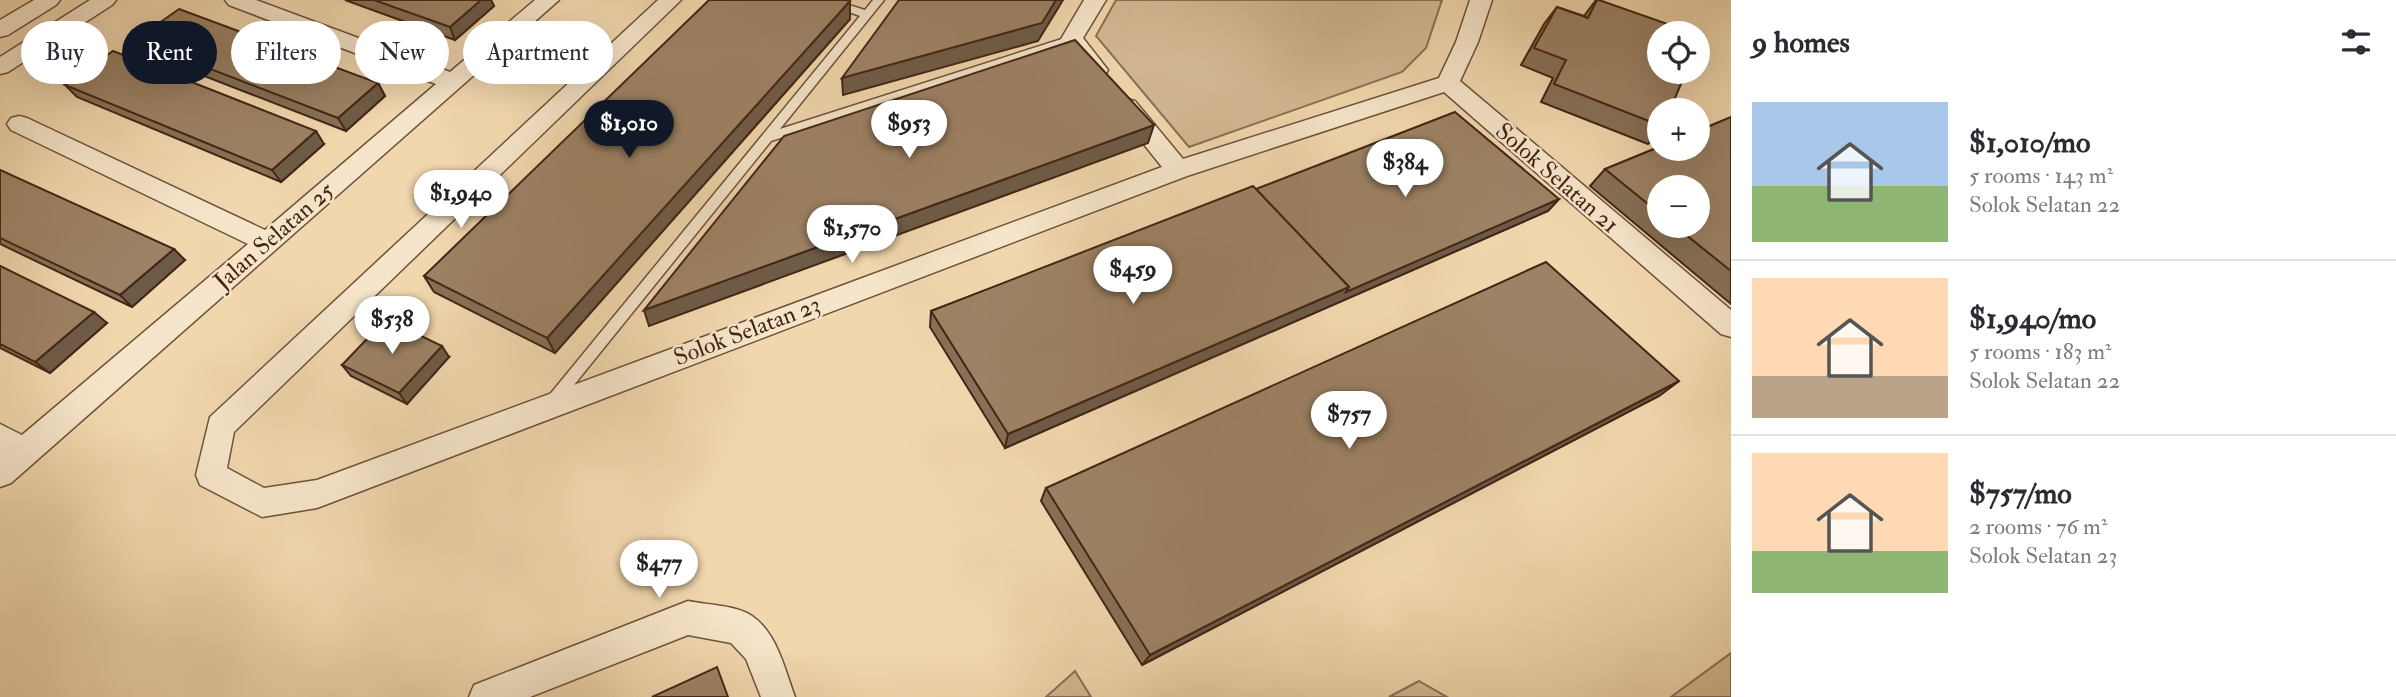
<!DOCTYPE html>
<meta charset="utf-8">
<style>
:root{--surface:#fff;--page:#f2f2f3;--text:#2b2b33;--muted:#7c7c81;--line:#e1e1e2;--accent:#111827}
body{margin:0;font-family:"IM FELL Double Pica",serif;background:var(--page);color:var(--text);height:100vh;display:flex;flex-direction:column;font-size:26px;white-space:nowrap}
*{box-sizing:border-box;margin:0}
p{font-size:23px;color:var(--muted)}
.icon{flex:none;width:38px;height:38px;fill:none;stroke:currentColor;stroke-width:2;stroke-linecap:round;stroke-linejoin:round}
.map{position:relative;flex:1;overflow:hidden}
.details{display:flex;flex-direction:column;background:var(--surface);width:665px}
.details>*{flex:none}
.top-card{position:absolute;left:21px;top:21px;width:665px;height:63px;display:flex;gap:14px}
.fabs{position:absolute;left:1647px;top:21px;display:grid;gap:14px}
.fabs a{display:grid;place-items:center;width:63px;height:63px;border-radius:50%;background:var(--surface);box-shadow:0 7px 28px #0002;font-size:35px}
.price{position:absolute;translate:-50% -60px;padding:0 16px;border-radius:24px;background:#fff;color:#222;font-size:23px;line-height:46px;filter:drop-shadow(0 2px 4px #0008)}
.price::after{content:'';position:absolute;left:50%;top:42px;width:21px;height:16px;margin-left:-10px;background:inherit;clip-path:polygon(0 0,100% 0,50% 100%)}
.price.on{background:var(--accent);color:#fff}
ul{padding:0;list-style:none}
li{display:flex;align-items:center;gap:21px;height:175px;padding:0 21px}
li+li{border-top:2px solid var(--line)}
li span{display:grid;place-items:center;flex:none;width:196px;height:140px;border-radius:0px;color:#555}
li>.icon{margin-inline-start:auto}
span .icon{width:84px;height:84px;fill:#fffc;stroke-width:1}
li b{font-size:30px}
h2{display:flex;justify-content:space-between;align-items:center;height:84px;padding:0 21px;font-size:30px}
.tag{padding:0 24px;border-radius:32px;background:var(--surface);box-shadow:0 7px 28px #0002;font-size:24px;line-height:63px}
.tag.on{background:var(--accent);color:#fff}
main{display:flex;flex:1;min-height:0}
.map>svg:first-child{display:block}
</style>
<main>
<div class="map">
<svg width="1731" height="697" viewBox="0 0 1731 697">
<rect width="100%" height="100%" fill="#f1d7ae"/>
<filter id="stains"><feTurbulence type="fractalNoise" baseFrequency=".00286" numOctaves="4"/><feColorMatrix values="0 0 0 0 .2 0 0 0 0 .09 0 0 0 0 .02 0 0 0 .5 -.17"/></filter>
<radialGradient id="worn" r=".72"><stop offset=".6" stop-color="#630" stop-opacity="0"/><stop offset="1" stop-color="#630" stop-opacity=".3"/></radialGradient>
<g fill="#d3b994" stroke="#8b7054" stroke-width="2">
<polygon points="1116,0 1442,0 1426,48 1402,72 1189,147 1096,36"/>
<polygon points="1731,653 1731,697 1671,697"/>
<polygon points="1075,671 1091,697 1046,697"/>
<polygon points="1419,681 1447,697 1389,697"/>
</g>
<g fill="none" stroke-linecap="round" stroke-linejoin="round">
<defs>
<polygon id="lane" points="817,0 833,0 865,10 873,0 884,0 780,129 1068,37 1076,37 1077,39 1076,41 771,141 557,406 552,408 547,406 545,402 547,398 860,16"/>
<g id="street">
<polygon points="34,0 60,0 56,5 8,35 0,37 0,20"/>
<polygon points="90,0 116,0 112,5 8,72 0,74 0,57"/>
<polygon points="225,0 256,0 450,72 535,0 559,0 11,483 0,487 0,424 22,435 248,244 11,130 7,124 11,118 19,116 27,118 265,230 436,84 229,5"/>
<polygon points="658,0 681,0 234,432 227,468 264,488 317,480 1162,167 1119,113 1115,107 1119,101 1127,99 1135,101 1183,159 1439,78 1456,42 1470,0 1492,0 1478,42 1460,81 1731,310 1731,337 1721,334 1444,92 1187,176 317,508 262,517 200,485 196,475 210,417"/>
<path d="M1084,0h22l-23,38 25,32 -3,5c-20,6 -34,-21 -44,-36z"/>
<path d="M688,601c19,4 48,4 64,15 25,17 33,54 43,81h-34l-15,-38 -15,-16 -43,-8 -158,62h-61l5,-12z"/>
</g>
</defs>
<use href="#lane" stroke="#6e523b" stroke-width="3"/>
<use href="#street" stroke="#6e523b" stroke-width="3"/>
<use href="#lane" fill="#f6e5ca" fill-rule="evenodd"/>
<use href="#street" fill="#f6e5ca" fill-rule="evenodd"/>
</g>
<g fill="#877057" stroke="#432615" stroke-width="2" fill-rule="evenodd">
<polygon points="345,0 491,0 494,6 455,40"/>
<polygon points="1596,0 1659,110 1659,132 1648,144 1541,102 1553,78 1521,65 1544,24 1557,7 1584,16"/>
<polygon points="850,19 555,353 434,292 424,276"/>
<polygon points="135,40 378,83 385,96 346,131 145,53"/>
<polygon points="65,85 324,144 281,182 77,97"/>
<path d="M1731,117v187l-141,-118 15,-17zM1659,187l39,39h-39z"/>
<polygon points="0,170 185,260 132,307 0,244"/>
<polygon points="1256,189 1559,199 1548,211 1005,448 930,327 931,311"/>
<polygon points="0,266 107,323 50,373 0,348"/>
<polygon points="449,357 407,404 351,376 342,365"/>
<polygon points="1679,381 1659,396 1142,665 1041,501 1046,488"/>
</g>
<g fill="#6e5b47" stroke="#432615" stroke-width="2">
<polygon points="481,0 491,0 494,6 455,40 450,27"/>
<polygon points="1056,0 1063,0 1038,41 843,95 842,78"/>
<polygon points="850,1 850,19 555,353 547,338"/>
<polygon points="378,83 385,96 346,131 338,118"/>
<polygon points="1154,125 1148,143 649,326 644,310"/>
<polygon points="316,131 324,144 281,182 272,170"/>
<polygon points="1559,199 1548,211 1005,448 1008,434 1349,287"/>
<polygon points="174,249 185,260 132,307 120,295"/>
<polygon points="94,312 107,323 50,373 35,362"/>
<polygon points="442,346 449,357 407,404 399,393"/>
<polygon points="1679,381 1659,396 1142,665 1150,655"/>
</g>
<g fill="#9d8265" stroke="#432615" stroke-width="2">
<polygon points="374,0 481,0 450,27"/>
<polygon points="709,0 846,0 850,1 547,338 424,276"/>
<polygon points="899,0 1056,0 1042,23 842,78"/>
<polygon points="1597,0 1599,0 1693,33 1659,33 1659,72 1686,72 1670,110 1659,110 1659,125 1554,84 1566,60 1534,48 1557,7 1588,18"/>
<polygon points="179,9 378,83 338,118 135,40"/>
<polygon points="1075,40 1154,125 644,310 784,136"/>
<polygon points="113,51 316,131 272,170 65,85"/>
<polygon points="1455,112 1559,199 1346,292 1349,287 1256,189"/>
<polygon points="1731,117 1731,271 1675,226 1698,226 1698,187 1659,187 1659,213 1605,169 1659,147 1659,149 1698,149 1698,131"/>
<polygon points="0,170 174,249 120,295 0,238"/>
<polygon points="1253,186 1349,287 1008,434 931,311"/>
<polygon points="1546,262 1679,381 1150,655 1046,488"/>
<polygon points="0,266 94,312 35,362 0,344"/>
<polygon points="386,319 442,346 399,393 342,365"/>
<polygon points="717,667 728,697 652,697"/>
</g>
<g text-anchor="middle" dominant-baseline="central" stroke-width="5" stroke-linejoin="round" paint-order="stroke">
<g font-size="24" fill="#432615" stroke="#f6e5ca">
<text transform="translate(1557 178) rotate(41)">Solok Selatan 21</text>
<text transform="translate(274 236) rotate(-41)">Jalan Selatan 25</text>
<text transform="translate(747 331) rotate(-21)">Solok Selatan 23</text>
</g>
</g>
<rect width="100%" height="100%" filter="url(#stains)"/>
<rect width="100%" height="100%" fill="url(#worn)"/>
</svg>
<div class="fabs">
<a><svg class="icon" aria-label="locate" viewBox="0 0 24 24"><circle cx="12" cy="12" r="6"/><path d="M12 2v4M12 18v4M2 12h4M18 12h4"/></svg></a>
<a>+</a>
<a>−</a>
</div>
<b class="price on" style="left:629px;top:160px">$1,010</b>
<b class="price" style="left:909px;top:160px">$953</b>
<b class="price" style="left:1405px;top:199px">$384</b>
<b class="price" style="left:461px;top:230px">$1,940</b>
<b class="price" style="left:852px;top:265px">$1,570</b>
<b class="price" style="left:1133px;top:306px">$459</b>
<b class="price" style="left:392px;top:356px">$538</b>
<b class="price" style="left:1349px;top:451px">$757</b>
<b class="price" style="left:659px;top:600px">$477</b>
<div class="top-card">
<a class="tag">Buy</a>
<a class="tag on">Rent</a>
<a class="tag">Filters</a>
<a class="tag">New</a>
<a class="tag">Apartment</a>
</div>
</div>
<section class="details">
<h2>9 homes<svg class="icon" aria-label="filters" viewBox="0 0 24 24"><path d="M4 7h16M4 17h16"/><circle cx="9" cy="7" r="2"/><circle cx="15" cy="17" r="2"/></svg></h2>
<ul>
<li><span style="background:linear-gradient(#a9c7e8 60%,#8fb573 0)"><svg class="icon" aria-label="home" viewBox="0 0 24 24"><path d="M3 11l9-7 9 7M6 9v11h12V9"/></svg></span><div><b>$1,010/mo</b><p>5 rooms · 143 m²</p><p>Solok Selatan 22</p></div></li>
<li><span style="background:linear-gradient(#ffd9b3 70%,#b9a48a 0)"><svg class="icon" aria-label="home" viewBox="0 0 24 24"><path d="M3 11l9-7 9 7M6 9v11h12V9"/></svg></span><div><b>$1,940/mo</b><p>5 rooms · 183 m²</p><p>Solok Selatan 22</p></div></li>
<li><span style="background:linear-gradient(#ffd9b3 70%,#8fb573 0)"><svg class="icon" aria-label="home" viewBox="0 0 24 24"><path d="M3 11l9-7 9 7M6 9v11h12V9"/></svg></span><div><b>$757/mo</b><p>2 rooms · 76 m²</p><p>Solok Selatan 23</p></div></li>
</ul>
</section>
</main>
